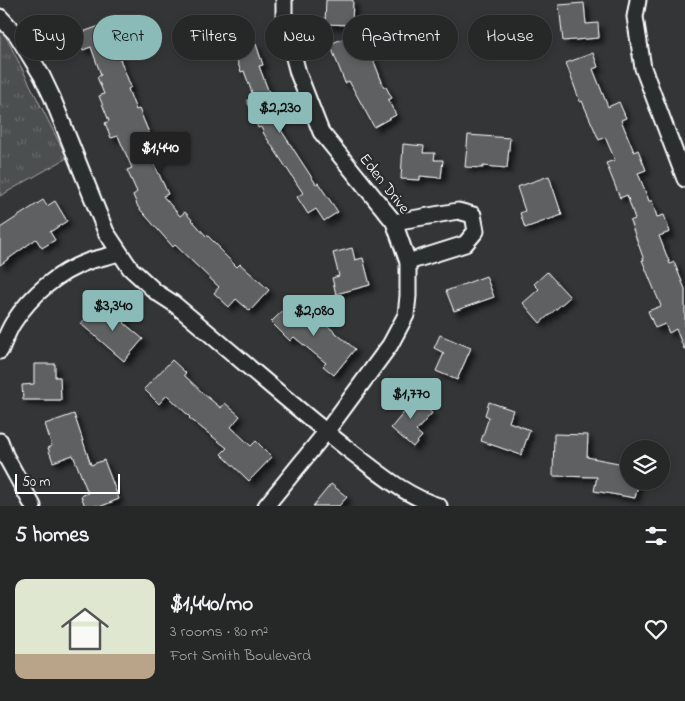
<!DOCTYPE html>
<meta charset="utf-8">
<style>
:root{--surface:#262828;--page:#323434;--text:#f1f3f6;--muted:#a4a6a8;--line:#424445;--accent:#8bbbb9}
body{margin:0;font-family:"Indie Flower",sans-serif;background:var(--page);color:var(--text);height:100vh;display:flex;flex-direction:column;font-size:19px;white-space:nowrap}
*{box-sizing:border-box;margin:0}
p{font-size:16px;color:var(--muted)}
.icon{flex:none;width:28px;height:28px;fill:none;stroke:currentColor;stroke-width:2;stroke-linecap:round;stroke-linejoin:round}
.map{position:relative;height:506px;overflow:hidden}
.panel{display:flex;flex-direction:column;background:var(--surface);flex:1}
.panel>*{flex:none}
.hud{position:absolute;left:15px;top:15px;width:655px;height:45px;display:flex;gap:10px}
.fabs{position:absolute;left:620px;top:440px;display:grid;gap:10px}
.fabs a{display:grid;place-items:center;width:50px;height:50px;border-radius:50%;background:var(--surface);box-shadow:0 2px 8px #0003,0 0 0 1px var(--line);font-size:25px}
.scale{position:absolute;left:15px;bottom:12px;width:105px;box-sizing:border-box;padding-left:5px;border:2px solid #fff;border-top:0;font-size:14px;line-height:18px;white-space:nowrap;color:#fff;-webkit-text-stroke:4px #2a2d2e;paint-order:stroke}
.price{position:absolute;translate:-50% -42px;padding:0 11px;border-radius:5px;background:var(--accent);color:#111;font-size:16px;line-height:32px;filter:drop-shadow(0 1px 2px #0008)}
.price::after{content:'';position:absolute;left:50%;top:30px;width:15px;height:11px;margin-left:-8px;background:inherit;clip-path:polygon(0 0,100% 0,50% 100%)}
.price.current{background:#222;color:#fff}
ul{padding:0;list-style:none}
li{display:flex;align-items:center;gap:15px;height:125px;padding:0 15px}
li+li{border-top:1px solid var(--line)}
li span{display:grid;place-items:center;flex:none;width:140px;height:100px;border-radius:10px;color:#555}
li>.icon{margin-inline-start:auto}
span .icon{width:60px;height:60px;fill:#fffc;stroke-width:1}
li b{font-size:21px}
h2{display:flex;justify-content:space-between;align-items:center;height:60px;padding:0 15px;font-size:21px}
.pill{padding:0 18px;border-radius:22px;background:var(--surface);box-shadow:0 2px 8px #0003,0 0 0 1px var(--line);font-size:18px;line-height:45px}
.pill.current{background:var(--accent);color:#111}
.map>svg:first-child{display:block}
</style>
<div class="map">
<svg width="685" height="506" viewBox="0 0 685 506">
<defs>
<pattern id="park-tufts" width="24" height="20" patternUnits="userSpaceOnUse" patternTransform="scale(1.25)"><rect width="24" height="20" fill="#4c4f50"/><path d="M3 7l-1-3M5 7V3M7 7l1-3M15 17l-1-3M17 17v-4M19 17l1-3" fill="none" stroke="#67696a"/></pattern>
<filter id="shadow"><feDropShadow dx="4.5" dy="4.5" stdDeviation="2.5" flood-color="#0009"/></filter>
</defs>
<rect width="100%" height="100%" fill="#333536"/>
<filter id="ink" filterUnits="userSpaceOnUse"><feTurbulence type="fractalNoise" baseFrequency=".02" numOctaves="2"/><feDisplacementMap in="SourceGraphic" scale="10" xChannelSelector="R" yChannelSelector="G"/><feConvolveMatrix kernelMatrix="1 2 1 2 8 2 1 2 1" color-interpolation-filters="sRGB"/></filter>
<g filter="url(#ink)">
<polygon fill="url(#park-tufts)" stroke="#a6a7a8" points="0,25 67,158 0,196"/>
<g fill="#5f6162" stroke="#fff" filter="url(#shadow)">
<polygon points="326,0 353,0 352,25 325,24"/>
<polygon points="584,3 586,24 598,23 599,38 563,41 559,5"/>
<polygon points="114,21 119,36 124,34 129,50 118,54 131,87 128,89 136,110 139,109 155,147 148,150 168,194 163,196 180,216 185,212 206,236 207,235 220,248 219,249 237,267 240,264 269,290 250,311 236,299 229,307 214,293 219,287 175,245 173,247 138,207 133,195 137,192 127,170 132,168 118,136 111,138 105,123 109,121 99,96 104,94 97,77 101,75 91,47 83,50 77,34"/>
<polygon points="362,31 384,87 386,87 392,98 388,100 396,115 374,127 349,81 345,83 330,44"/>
<polygon points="256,44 263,65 259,66 268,90 282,126 279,127 316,184 318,183 338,212 324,221 316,209 308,214 297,197 303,193 264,134 261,127 258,128 247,100 254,98 244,71 241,72 234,52"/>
<polygon points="593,53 598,67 593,69 608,107 619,102 626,118 621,120 634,152 638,150 646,170 638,173 649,201 652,201 657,217 664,215 670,232 659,236 670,264 674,262 685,289 685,349 684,349 676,329 669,333 665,324 655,328 648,311 661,306 642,260 644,260 630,221 635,219 627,195 620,198 606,163 615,160 605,137 599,140 582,101 580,102 566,63"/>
<polygon points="468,135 510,138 507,168 483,166 483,168 465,167"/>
<polygon points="403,144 424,146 423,153 435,153 434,160 443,160 441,178 420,176 420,180 401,179"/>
<polygon points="549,176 562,215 525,228 520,213 525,211 517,187"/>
<polygon points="43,200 47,206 55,201 67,221 50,232 55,240 42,248 36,239 0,265 0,228"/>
<polygon points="352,248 355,260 363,258 370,285 336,294 332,278 339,276 333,253"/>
<polygon points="547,272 570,297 540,323 523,303 539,289 534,284"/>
<polygon points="486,276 494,297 454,311 446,291"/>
<polygon points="294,300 320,328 324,323 355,349 334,375 323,366 326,363 294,337 290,341 271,322"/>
<polygon points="110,305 127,320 124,323 143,339 124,361 81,324 90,313 98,319"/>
<polygon points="440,335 471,348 457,380 436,371 444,353 434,348"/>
<polygon points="172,360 186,373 184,375 205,395 221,408 225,403 240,416 231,427 251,446 256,441 272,457 249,481 221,454 227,448 189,418 190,417 167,395 159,404 144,389"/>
<polygon points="34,364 55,364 55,377 60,377 61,400 23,400 22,385 34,384"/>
<polygon points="409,393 432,413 416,431 422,436 413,447 391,428 406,410 399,405"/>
<polygon points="489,402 513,410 509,422 530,430 521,455 481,441 489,417 485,415"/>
<polygon points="74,414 91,465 104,460 119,499 102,506 85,506 81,496 88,493 73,455 53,462 48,448 52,446 45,424"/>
<polygon points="554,434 588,435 587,457 629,465 629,481 639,481 635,498 594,491 597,477 553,476"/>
<polygon points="331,484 347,497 339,506 313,506"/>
</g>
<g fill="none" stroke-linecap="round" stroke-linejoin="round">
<defs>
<g id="minor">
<polyline points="638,0 635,17 643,68 685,179"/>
<path d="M0,17l17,18 25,41 10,21 54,135 24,36 26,24 17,11c59,49 116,100 176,147 28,21 56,46 90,56"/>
<polyline points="394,222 458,211 473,215 476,231 465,244 408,262"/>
<path d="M0,351c4,-9 8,-20 13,-28 18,-28 45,-51 76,-62 10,-3 20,-5 30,-8"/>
<polyline points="0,441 5,455 33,506"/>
<polyline points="266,506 326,432 390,345 406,315 408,296 408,262 394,222 321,132 298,73 284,20 284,0"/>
</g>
</defs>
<use href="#minor" stroke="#fff" stroke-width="19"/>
<use href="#minor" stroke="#2a2d2e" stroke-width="15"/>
</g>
</g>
<g text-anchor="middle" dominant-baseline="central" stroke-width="5" stroke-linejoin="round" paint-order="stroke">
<g font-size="16" fill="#fff" stroke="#2a2d2e">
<text transform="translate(384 184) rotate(52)">Eden Drive</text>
</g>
</g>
</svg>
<div class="fabs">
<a><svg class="icon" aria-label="layers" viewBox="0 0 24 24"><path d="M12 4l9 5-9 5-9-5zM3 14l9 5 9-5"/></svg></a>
</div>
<div class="scale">50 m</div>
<b class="price" style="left:280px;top:134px">$2,230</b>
<b class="price current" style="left:160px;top:174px">$1,440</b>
<b class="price" style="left:113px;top:332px">$3,340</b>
<b class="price" style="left:314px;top:337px">$2,080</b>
<b class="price" style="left:411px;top:420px">$1,770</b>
<div class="hud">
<a class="pill">Buy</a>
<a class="pill current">Rent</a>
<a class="pill">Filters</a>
<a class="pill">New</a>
<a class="pill">Apartment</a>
<a class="pill">House</a>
</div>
</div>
<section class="panel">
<h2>5 homes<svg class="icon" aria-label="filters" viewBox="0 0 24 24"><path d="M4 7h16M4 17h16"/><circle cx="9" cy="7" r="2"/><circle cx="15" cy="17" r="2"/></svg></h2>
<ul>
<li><span style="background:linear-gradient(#dfe7d0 75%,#b9a48a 0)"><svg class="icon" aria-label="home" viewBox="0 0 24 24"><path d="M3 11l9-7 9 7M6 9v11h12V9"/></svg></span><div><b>$1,440/mo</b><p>3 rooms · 80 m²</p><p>Fort Smith Boulevard</p></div><svg class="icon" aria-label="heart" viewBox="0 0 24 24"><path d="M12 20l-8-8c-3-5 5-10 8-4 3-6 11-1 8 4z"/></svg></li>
</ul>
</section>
